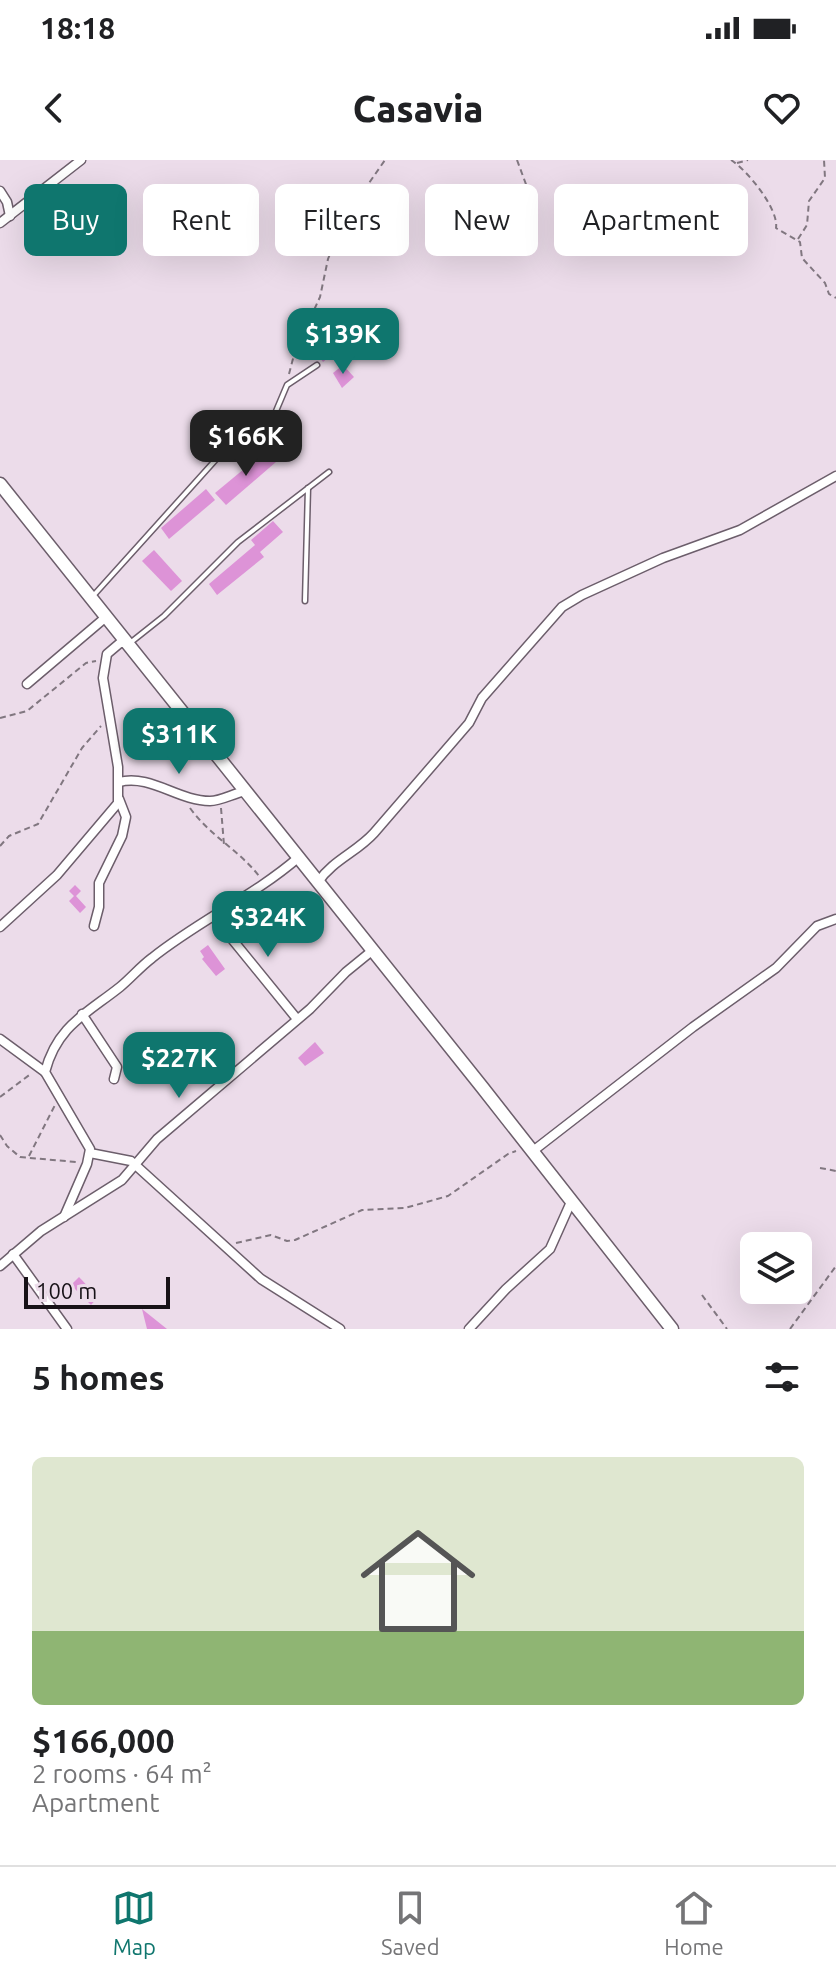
<!DOCTYPE html>
<meta charset="utf-8">
<style>
:root{--surface:#fff;--page:#f2f2f2;--text:#202124;--muted:#757577;--line:#e0e0e0;--accent:#0f766e}
body{margin:0;font-family:Ubuntu,sans-serif;background:var(--page);color:var(--text);height:100vh;display:flex;flex-direction:column;font-size:30px;white-space:nowrap}
*{box-sizing:border-box;margin:0}
p{font-size:26px;color:var(--muted)}
.icon{flex:none;width:44px;height:44px;fill:none;stroke:currentColor;stroke-width:2;stroke-linecap:round;stroke-linejoin:round}
.map{position:relative;height:1169px;overflow:hidden}
.drawer{display:flex;flex-direction:column;background:var(--surface);flex:1}
.drawer>*{flex:none}
.top-card{position:absolute;left:24px;top:24px;width:788px;height:72px;display:flex;gap:16px}
.tools{position:absolute;left:740px;top:1072px;display:grid;gap:16px}
.tools a{display:grid;place-items:center;width:72px;height:72px;border-radius:12px;background:var(--surface);box-shadow:0 8px 32px #0002;font-size:40px}
.scale{position:absolute;left:24px;bottom:20px;width:146px;box-sizing:border-box;padding-left:8px;border:4px solid #171217;border-top:0;font-size:22px;line-height:28px;white-space:nowrap;color:#171217;-webkit-text-stroke:6px #ecdcea;paint-order:stroke}
.price{position:absolute;translate:-50% -68px;padding:0 18px;border-radius:16px;background:var(--accent);color:#fff;font-size:26px;line-height:52px;filter:drop-shadow(0 2px 4px #0008)}
.price::after{content:'';position:absolute;left:50%;top:48px;width:24px;height:18px;margin-left:-12px;background:inherit;clip-path:polygon(0 0,100% 0,50% 100%)}
.price.current{background:#222;color:#fff}
ul{padding:0;list-style:none}
li{display:grid;align-content:center;gap:16px;height:424px;padding:0 32px}
li+li{border-top:2px solid var(--line)}
li span{display:grid;place-items:center;height:248px;border-radius:12px;color:#555}
li>.icon{margin-inline-start:auto}
span .icon{width:144px;height:144px;fill:#fffc;stroke-width:1}
li b{font-size:34px}
h2{display:flex;justify-content:space-between;align-items:center;height:96px;padding:0 32px;font-size:34px}
.tag{padding:0 28px;border-radius:12px;background:var(--surface);box-shadow:0 8px 32px #0002;font-size:28px;line-height:72px}
.tag.current{background:var(--accent);color:#fff}
.status{display:flex;justify-content:space-between;align-items:center;height:56px;padding:0 40px;background:var(--surface);direction:ltr}
.status svg{height:22px;fill:currentColor}
header{display:flex;justify-content:space-between;align-items:center;height:104px;padding:0 32px;background:var(--surface);font-size:36px;font-weight:800}
.dock{display:flex;justify-content:space-around;align-items:center;height:112px;border-top:2px solid var(--line);background:var(--surface);font-size:22px;color:var(--muted)}
.dock a{display:grid;justify-items:center;gap:4px}
.dock .current{color:var(--accent)}
.map>svg:first-child{display:block}
</style>
<div class="status"><b>18:18</b><svg viewBox="0 0 49 12"><path d="M0 12V9h3v3zM5 12V6h3v6zM10 12V3h3v9zM15 12V0h3v12zM26 1h20v11H26zM47 4h2v5h-2z"/></svg></div>
<header><svg class="icon" aria-label="back" viewBox="0 0 24 24"><path d="M15 5l-7 7 7 7"/></svg>Casavia<svg class="icon" aria-label="heart" viewBox="0 0 24 24"><path d="M12 20l-8-8c-3-5 5-10 8-4 3-6 11-1 8 4z"/></svg></header>
<div class="map">
<svg width="836" height="1169" viewBox="0 0 836 1169">
<rect width="100%" height="100%" fill="#ecdcea"/>
<g fill="#dd93d7">
<polygon points="322,181 334,193 323,202 313,188"/>
<polygon points="343,205 354,217 342,228 333,213"/>
<polygon points="267,290 276,302 226,345 215,333"/>
<polygon points="206,329 215,340 169,379 161,368"/>
<polygon points="273,361 283,372 260,392 264,397 217,435 209,424 255,385 251,380"/>
<polygon points="154,390 182,421 171,431 142,401"/>
<polygon points="75,725 81,731 76,736 86,747 80,753 69,741 74,736 69,731"/>
<polygon points="208,785 225,809 216,816 202,799 204,797 200,791"/>
<polygon points="315,882 324,893 305,906 298,898"/>
<polygon points="79,1117 98,1137 91,1145 71,1125"/>
<polygon points="142,1149 167,1169 147,1169"/>
</g>
<g fill="none" stroke-linecap="round" stroke-linejoin="round">
<defs>
<g id="service">
<polyline points="93,436 220,295 237,289 260,289 287,225 317,205"/>
<polyline points="305,441 308,328"/>
<polyline points="130,483 164,456 238,382 329,312"/>
</g>
<g id="minor">
<polyline points="0,31 7,42 10,56"/>
<polyline points="0,63 81,0"/>
<polyline points="27,524 106,457"/>
<path d="M119,622c32,-8 59,19 91,19 11,0 24,-8 36,-10"/>
<path d="M318,722c15,-22 39,-30 56,-49l95,-110 13,-25 80,-91 20,-12 81,-37 77,-28 96,-54"/>
<polyline points="214,757 297,859"/>
<polyline points="94,766 99,747 99,723 122,676 126,657 119,639"/>
<polyline points="0,767 57,715 118,643 118,607 103,518 107,494 120,483 127,483"/>
<polyline points="82,854 117,907 114,919"/>
<polyline points="0,879 45,912"/>
<polyline points="533,991 693,867 776,808 817,766 836,759"/>
<polyline points="90,993 131,1001 261,1119 340,1169"/>
<path d="M64,1057l23,-53 3,-15 -45,-77c12,-46 41,-58 75,-85 11,-9 20,-20 32,-29 46,-37 102,-62 147,-101"/>
<polyline points="13,1094 67,1169"/>
<polyline points="0,1106 41,1071 122,1020 157,979 310,849 346,812 373,790"/>
<polyline points="469,1169 506,1129 550,1089 571,1042"/>
</g>
<polyline id="primary" points="0,324 482,927 672,1169"/>
</defs>
<use href="#service" stroke="#6c5e6b" stroke-width="7"/>
<use href="#minor" stroke="#6c5e6b" stroke-width="11"/>
<use href="#primary" stroke="#6c5e6b" stroke-width="15"/>
<g stroke="#817780" stroke-width="2" stroke-dasharray="6 4" stroke-linecap="butt">
<polyline points="517,0 527,27"/>
<path d="M731,0c16,10 48,49 45,68l24,14 2,16 23,25 4,11 7,4"/>
<polyline points="737,3 748,0"/>
<polyline points="798,79 807,65 809,41 825,18 824,0"/>
<polyline points="289,214 295,191 320,137 328,99 344,59 385,0"/>
<polyline points="0,558 27,551 86,503 96,501"/>
<path d="M190,648c20,28 49,42 69,68"/>
<polyline points="221,648 224,685"/>
<polyline points="0,686 9,676 38,664 82,588 101,566"/>
<polyline points="0,937 32,913"/>
<polyline points="0,975 7,986 20,997 76,1002"/>
<polyline points="29,996 55,945"/>
<polyline points="820,1008 836,1011"/>
<polyline points="236,1083 271,1075 287,1081 295,1080 362,1050 405,1048 448,1036 508,994 516,991"/>
<polyline points="702,1135 727,1169"/>
<polyline points="790,1169 836,1106"/>
</g>
<use href="#service" stroke="#fff" stroke-width="4"/>
<use href="#minor" stroke="#fff" stroke-width="8"/>
<use href="#primary" stroke="#fff" stroke-width="12"/>
</g>
</svg>
<div class="tools">
<a><svg class="icon" aria-label="layers" viewBox="0 0 24 24"><path d="M12 4l9 5-9 5-9-5zM3 14l9 5 9-5"/></svg></a>
</div>
<div class="scale">100 m</div>
<b class="price" style="left:343px;top:216px">$139K</b>
<b class="price current" style="left:246px;top:318px">$166K</b>
<b class="price" style="left:179px;top:616px">$311K</b>
<b class="price" style="left:268px;top:799px">$324K</b>
<b class="price" style="left:179px;top:940px">$227K</b>
<div class="top-card">
<a class="tag current">Buy</a>
<a class="tag">Rent</a>
<a class="tag">Filters</a>
<a class="tag">New</a>
<a class="tag">Apartment</a>
</div>
</div>
<section class="drawer">
<h2>5 homes<svg class="icon" aria-label="filters" viewBox="0 0 24 24"><path d="M4 7h16M4 17h16"/><circle cx="9" cy="7" r="2"/><circle cx="15" cy="17" r="2"/></svg></h2>
<ul>
<li><span style="background:linear-gradient(#dfe7d0 70%,#8fb573 0)"><svg class="icon" aria-label="home" viewBox="0 0 24 24"><path d="M3 11l9-7 9 7M6 9v11h12V9"/></svg></span><div><b>$166,000</b><p>2 rooms · 64 m²</p><p>Apartment</p></div></li>
</ul>
</section>
<nav class="dock">
<a class="current"><svg class="icon" aria-label="map" viewBox="0 0 24 24"><path d="M3 6l6-2 6 2 6-2v14l-6 2-6-2-6 2zM9 4v14M15 6v14"/></svg>Map</a>
<a><svg class="icon" aria-label="saved" viewBox="0 0 24 24"><path d="M7 4h10v16l-5-4-5 4z"/></svg>Saved</a>
<a><svg class="icon" aria-label="home" viewBox="0 0 24 24"><path d="M3 11l9-7 9 7M6 9v11h12V9"/></svg>Home</a>
</nav>
